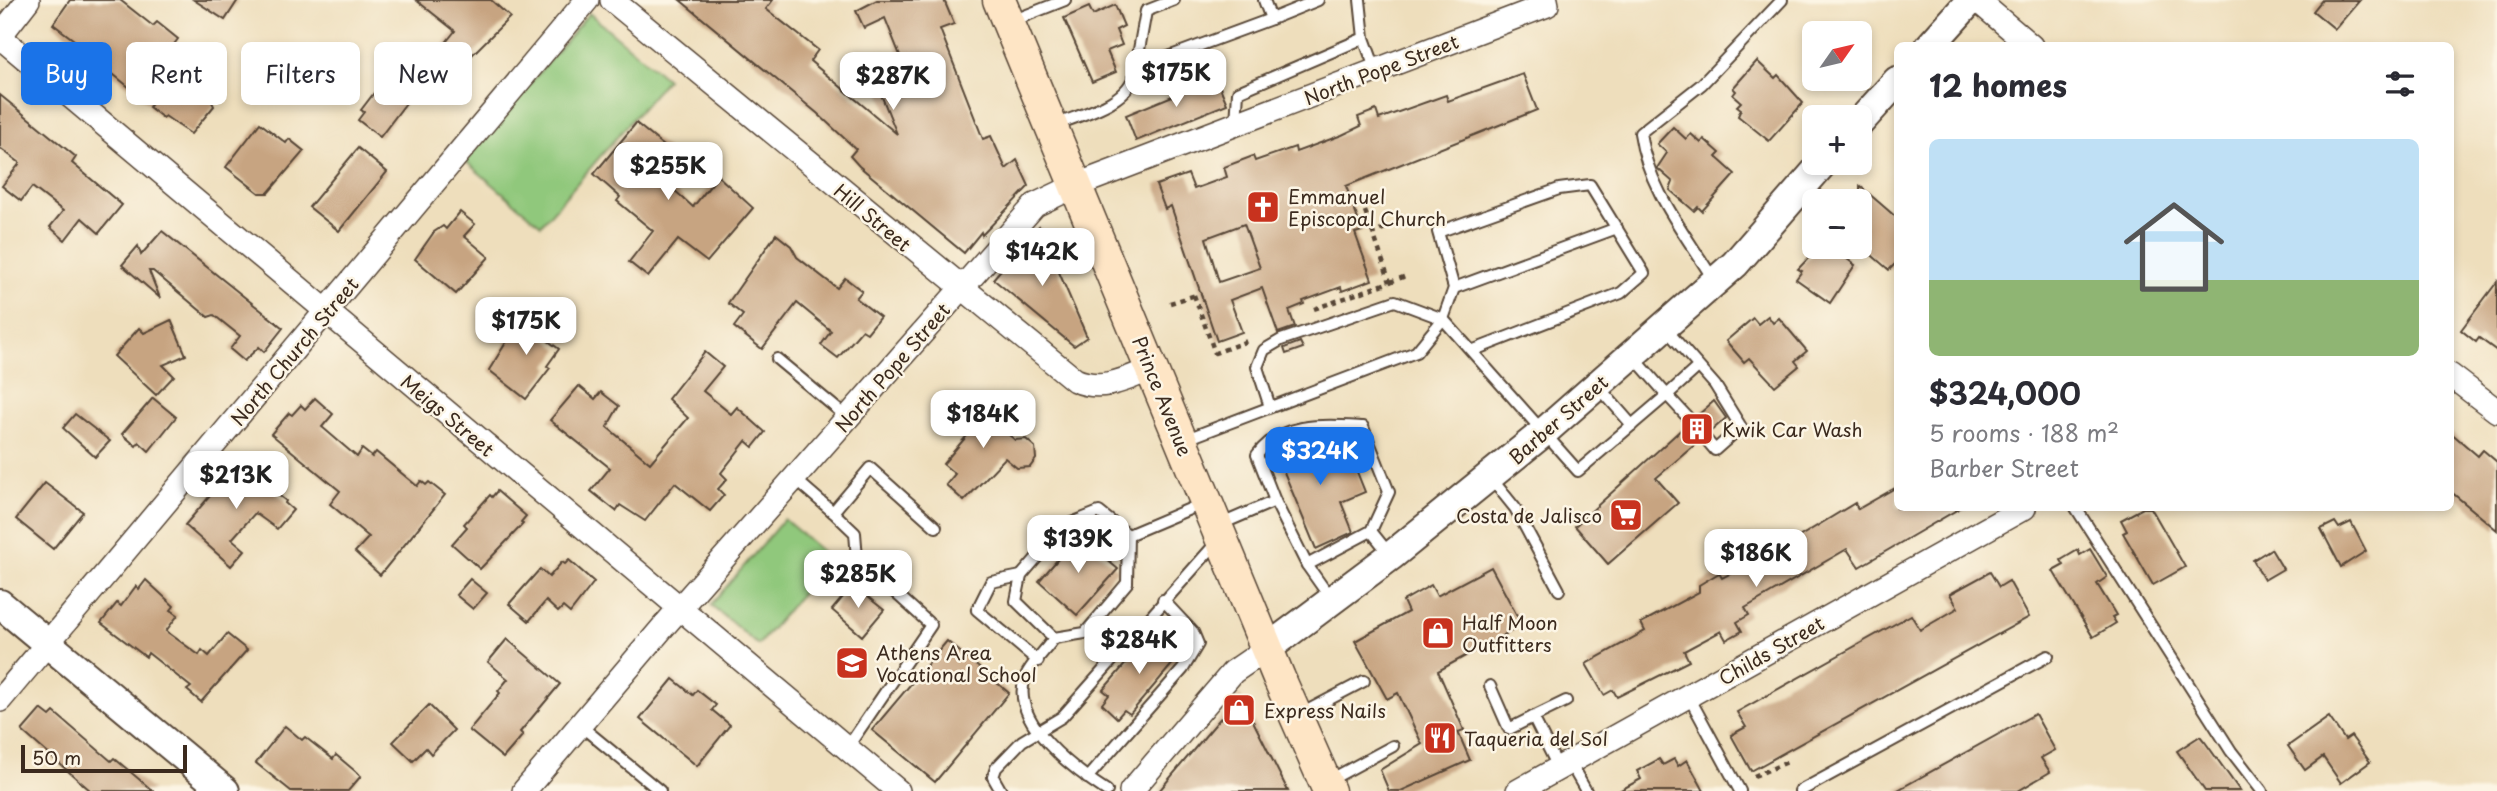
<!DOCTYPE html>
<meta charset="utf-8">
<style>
:root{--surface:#fff;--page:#f7f7f7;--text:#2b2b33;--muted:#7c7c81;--line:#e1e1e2;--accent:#1a73e8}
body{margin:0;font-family:"Playpen Sans",sans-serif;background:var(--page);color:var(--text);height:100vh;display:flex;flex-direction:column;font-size:26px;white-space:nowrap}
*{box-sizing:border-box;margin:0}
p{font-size:23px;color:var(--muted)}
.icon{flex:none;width:38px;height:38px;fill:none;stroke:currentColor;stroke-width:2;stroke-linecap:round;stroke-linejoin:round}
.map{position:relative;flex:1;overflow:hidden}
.sheet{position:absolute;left:1894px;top:42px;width:560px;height:469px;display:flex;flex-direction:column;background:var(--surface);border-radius:10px;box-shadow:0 4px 10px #0003}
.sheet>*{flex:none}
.top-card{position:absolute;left:21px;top:42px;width:665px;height:63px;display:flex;gap:14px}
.needle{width:46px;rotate:56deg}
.controls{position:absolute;left:1802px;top:21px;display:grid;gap:14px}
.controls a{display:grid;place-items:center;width:70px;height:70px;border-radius:10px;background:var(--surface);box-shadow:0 4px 10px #0003;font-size:35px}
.scale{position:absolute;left:21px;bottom:18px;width:166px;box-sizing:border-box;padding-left:7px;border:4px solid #3b2a1e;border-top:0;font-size:19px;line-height:24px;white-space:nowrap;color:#3b2a1e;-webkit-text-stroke:5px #fcf5e5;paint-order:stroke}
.price{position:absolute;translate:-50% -60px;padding:0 16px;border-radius:14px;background:#fff;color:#222;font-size:23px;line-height:46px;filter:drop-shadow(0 2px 4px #0008)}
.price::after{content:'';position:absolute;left:50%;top:42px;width:21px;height:16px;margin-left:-10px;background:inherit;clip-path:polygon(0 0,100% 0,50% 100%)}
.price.selected{background:var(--accent);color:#fff}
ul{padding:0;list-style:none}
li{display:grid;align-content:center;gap:14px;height:371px;padding:0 35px}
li+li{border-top:2px solid var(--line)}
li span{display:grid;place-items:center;height:217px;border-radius:10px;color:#555}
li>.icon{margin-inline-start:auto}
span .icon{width:126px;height:126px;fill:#fffc;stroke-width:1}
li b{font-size:30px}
h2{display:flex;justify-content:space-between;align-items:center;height:84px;padding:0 35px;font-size:30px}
.pill{padding:0 24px;border-radius:10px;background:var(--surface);box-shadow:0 4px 10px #0003;font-size:24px;line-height:63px}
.pill.selected{background:var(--accent);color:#fff}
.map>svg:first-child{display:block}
</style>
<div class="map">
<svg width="2497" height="791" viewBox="0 0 2497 791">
<rect width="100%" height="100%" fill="#fcf5e5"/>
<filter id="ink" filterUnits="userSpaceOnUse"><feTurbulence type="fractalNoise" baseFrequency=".0143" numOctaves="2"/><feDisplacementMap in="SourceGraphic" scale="14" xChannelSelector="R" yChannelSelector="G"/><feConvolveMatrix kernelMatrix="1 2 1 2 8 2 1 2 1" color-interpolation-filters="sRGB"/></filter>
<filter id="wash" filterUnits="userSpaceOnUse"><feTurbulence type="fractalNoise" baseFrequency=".00686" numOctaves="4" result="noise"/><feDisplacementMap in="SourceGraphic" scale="28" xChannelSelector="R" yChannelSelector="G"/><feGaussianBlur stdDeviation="1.57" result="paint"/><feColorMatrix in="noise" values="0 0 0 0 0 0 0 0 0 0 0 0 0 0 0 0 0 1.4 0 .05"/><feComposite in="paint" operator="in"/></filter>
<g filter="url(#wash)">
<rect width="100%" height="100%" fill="#eedebc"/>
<g fill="#90c87b" stroke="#66794c" stroke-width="2">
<polygon points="589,13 667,79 541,225 465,161"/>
<polygon points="784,519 831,559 758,645 711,605"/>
</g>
<g id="blocks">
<g fill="#c7a481" fill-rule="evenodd">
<polygon points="70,0 120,0 153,26 157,22 178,39 172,47 200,73 195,78 215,94 211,100 214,106 191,134 165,116 163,118 149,107 151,105 108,70 111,68 53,24"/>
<polygon points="194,0 238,0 225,20"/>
<polygon points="416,0 491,0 510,17 464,63 443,46 455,31"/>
<polygon points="680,0 773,0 766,9 818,50 810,61 897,134 878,87 887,84 880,66 901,58 885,18 864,28 856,11 877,0 944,0 954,24 940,29 983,139 991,136 1006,169 1017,160 1029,186 982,235 981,232 964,253 859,166 850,156 856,149 817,113"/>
<polygon points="2322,0 2360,0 2335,29 2313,11"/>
<polygon points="1115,5 1124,26 1116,30 1122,45 1107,51 1116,72 1092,82 1064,18 1089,7 1093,15"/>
<polygon points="1757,61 1775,78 1778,75 1803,103 1769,141 1738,116 1741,109 1737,106 1741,102 1733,95 1736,91 1733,88"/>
<path d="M1523,74l14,36 -191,76 16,45 -7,2 17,47 -30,11 -1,-4 -38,14 1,3 -15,6 6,17 -17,6 -16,-45 -32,12 12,32 -25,9 -46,-135 -6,3 -9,-24 32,-11 6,15 33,-12 -3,-10 29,-11 2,5 40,-14 1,5 46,-17 19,-9 -3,-9 18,-7 3,9 67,-24 2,6zM1244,224l16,44 -41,14 -13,-44z"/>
<polygon points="1216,78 1227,104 1136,141 1126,115"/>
<polygon points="384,80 409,99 380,137 358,120 364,112 361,110"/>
<polygon points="0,95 76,157 72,163 122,205 99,233 82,218 65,240 50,227 63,211 32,187 21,201 2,186 20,163 0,148"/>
<polygon points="260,123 286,143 289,139 304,151 268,193 259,193 226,167"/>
<polygon points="636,123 676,156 667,167 672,170 663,180 693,207 718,176 753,208 707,262 678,240 648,277 629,262 653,231 617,201 620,197 594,174"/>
<polygon points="1673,127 1686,139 1691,134 1701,143 1704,139 1720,153 1716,157 1735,174 1702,211 1698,207 1694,211 1670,190 1673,182 1657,168 1667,153 1657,144"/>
<polygon points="358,148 387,172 339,231 309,207"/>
<polygon points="1860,186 1897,218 1897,262 1889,270 1860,245"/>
<polygon points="460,212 475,224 464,236 489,257 456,294 415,259 434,232 443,226 446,229"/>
<polygon points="1039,226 1087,337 1074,346 993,279"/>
<polygon points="162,231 283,328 264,352 259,347 244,361 230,349 240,336 214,315 208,317 153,271 149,271 160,298 122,265 138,246 141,255"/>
<polygon points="776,234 791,246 797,257 837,288 845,278 862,291 856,298 880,317 867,333 862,330 838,358 821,345 831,331 797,303 762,349 734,327 743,315 728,303"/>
<polygon points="1819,247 1831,247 1855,265 1830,303 1796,279 1802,271 1798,269"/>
<polygon points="2497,282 2497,351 2479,338 2476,342 2461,330"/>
<polygon points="533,315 554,331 547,340 559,349 547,366 550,368 526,399 489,370 512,333 519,326 522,329"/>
<polygon points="1768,316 1773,323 1779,318 1807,351 1795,361 1799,366 1775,386 1749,358 1744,362 1726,341 1753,318 1758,324"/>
<polygon points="171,320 186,355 163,365 174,376 156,395 114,356 139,328 144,333"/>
<polygon points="1300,342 1303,348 1286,354 1284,348"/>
<polygon points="705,352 723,367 703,391 731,414 737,407 765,432 753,447 746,441 721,473 727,479 718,489 724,495 710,511 675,483 645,521 620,505 616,511 591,491 610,468 550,420 579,386 595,399 601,392 619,406 607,427 650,463 688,418 668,399"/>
<polygon points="153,398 176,417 149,451 139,442 136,446 122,434"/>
<polygon points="315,398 333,414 322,427 357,457 362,449 372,457 376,452 417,486 421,481 426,485 429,482 445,495 380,575 355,552 369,537 330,504 340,491 271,434 289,413 292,415 301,405 305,409"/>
<polygon points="977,398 986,406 988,417 1015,440 1026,439 1035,447 1036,459 1030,467 1017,468 1005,458 964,501 946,485 955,474 943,464 971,431 960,421 958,406 964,399"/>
<polygon points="1714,401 1726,418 1710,432 1698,431 1698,442 1656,478 1678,503 1608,564 1575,526 1685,426 1696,427 1697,416"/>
<polygon points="75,414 110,441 95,457 63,428"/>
<polygon points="2450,432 2478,456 2483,450 2497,462 2497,530 2450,491"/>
<polygon points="1313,435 1324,462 1349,452 1365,492 1341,502 1353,532 1316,549 1274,448 1293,438"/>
<polygon points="235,461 286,501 285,503 293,510 277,529 255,513 232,539 245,550 231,566 185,525 222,482 220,480"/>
<polygon points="45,483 83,512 53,549 16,519"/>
<polygon points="1897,487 1897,508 1960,508 1859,567 1847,549 1745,608 1749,615 1737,622 1742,631 1726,640 1721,631 1684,651 1689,661 1617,697 1613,690 1604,695 1586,664 1645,631 1641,623 1699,592 1699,585 1719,573 1722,578 1784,546 1855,503 1858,509"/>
<polygon points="497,491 526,516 521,522 523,524 480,569 452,544 467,527 464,524 490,495 492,497"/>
<polygon points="2143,508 2151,508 2185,567 2153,585 2123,533 2127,531 2121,520"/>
<polygon points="2335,522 2339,528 2351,522 2366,551 2341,567 2321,529"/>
<polygon points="1078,536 1118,569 1077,615 1039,581"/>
<polygon points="2090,549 2107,577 2097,584 2116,615 2112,617 2116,623 2093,637 2053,571 2064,565 2061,560 2078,550 2080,555"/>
<polygon points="2271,549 2283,569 2264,580 2253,560"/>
<polygon points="569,560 594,582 570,613 563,607 558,612 546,601 529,621 509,604 540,569 549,577 562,562 565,564"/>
<polygon points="1491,567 1522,625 1438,671 1464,730 1458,732 1470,760 1401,791 1389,791 1380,770 1422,744 1398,693 1387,699 1355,641 1408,612 1403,601 1431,585 1437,596"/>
<polygon points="1990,572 1999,587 2009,581 2029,617 1751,771 1731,735 1746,727 1737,712 1911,615 1920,630 1958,608 1950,594"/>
<polygon points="470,579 487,593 473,609 456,595"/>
<polygon points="146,580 174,606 171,610 178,615 166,631 199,655 202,650 209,656 227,634 247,650 201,702 187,690 191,687 148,653 146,657 101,623 117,603 121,606 136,586 139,589"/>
<polygon points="853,585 884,610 862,636 832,610"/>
<polygon points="1153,632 1180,655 1130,714 1124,710 1117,718 1102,704 1109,695 1103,690"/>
<polygon points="507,639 560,684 520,732 523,735 503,758 469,730 500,693 498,691 508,679 488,662"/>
<polygon points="947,641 1009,693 935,782 872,730"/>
<polygon points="673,679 693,695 697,690 716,705 712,710 730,725 697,766 640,719"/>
<polygon points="1240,695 1288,791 1159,791 1196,747"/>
<polygon points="429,705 454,730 431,754 426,748 413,761 393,742"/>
<polygon points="41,709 50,716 54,712 111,761 114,758 153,791 91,791 22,731"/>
<polygon points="2035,714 2055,750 2041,758 2050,772 2018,791 1896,791"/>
<polygon points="2329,717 2345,740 2351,736 2370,762 2341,783 2323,757 2305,770 2288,746"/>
<polygon points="285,726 302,740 305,737 333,759 336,755 361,776 348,791 291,791 256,763"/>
<polygon points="2200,736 2205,742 2240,791 2205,791 2177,751"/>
<polygon points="1659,759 1663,765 1674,759 1678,766 1687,760 1704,791 1619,791 1641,779 1637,771"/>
</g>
</g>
</g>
<g filter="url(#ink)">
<use href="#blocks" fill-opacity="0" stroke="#564536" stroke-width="2"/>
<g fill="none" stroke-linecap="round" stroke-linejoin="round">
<defs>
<g id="service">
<polyline points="1360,0 1364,38 1376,71"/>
<polyline points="1271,19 1318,0"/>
<polyline points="1012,21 1065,0"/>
<polyline points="1135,72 1146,11 1174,0"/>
<polyline points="1236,123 1238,92 1364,38"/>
<path d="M1055,125c26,-11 74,-21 80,-53l17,-9 119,-44 -7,-19"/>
<path d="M1713,279c-28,-46 -65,-90 -73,-146l62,-49 80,-84"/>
<polyline points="1454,288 1617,228"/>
<polyline points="1664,327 1715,385 1741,427 1715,450 1704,437"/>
<polyline points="1632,355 1667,395 1698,367"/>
<polyline points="777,359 848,418"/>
<polyline points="1597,385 1632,425"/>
<polyline points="1270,407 1257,367 1264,350 1281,340 1395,301 1443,319 1578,471 1667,395 1691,421"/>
<polyline points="1184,440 1416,352 1443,319 1454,288 1438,232 1559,189 1590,185 1644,273 1621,293 1474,350"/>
<polyline points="1490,477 1515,508 1559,590"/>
<polyline points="795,479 833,512"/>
<polyline points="1275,501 1307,565 1331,599"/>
<polyline points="2076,508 2231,751 2262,791"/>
<polygon points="1099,512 1128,535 1127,583 1085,633 1054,638 1016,601 1021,576 1064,526"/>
<path d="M1219,525l56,-24 -18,-46c24,-34 68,-30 106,-28l26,65 -18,39 20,25"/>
<polyline points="1128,535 1204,503"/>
<polyline points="857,558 855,533 833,512 870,468 936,527"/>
<polyline points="1307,565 1371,531"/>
<polyline points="1021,576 991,582 977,610 1038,661"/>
<polyline points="829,590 857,558 931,625 847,748"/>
<path d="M1054,638c-8,12 -24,27 -29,40 -16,44 51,93 82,113"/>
<polyline points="1490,686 1509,729 1533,717"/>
<polyline points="1689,697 1740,791"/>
<polyline points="1299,715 1364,681"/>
<polyline points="581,726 660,791"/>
<polyline points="1570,763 1586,791"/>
<polyline points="1559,769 1533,717 1566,701"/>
<polyline points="1087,778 1183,669 1198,644 1193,632 1163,600"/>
<polyline points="1328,781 1393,746"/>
<polyline points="1001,791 993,777 996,768 1022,741 1062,717 1217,542"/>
<polyline points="1800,791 2048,656"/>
</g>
<g id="minor">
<path d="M612,0l463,380c27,12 51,-1 76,-11"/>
<polyline points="1977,0 2031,46"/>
<polyline points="0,36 28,0"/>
<polyline points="0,37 898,791"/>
<polyline points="2450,375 2497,411"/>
<polyline points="0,700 587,0"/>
<polyline points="524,791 664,626 1035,205 1077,185 1547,5 1546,0"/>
<polyline points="1131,791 1233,672 1268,648"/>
<polyline points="1518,791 2024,508"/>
</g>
<g id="tertiary">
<polyline points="1930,46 1971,0"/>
<polyline points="1860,122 1897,81"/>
<polyline points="0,604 225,791"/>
<polyline points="1268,648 1391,556 1544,432 1735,264 1823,163"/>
</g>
<polyline id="secondary" points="999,0 1279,678 1329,791"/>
</defs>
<use href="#service" stroke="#564536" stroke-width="14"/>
<use href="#minor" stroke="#564536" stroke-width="26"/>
<use href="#tertiary" stroke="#564536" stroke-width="32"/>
<use href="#secondary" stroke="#564536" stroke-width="35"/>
<g stroke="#564536" stroke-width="4.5" stroke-dasharray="5 5" stroke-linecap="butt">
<polyline points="1365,211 1373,233"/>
<polyline points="1390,282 1406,276"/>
<polyline points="1194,295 1215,353 1250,340"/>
<polyline points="1170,303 1196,295"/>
<polyline points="1314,309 1390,282 1373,233 1388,227"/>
<polyline points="1754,776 1790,761"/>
</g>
<use href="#service" stroke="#fff" stroke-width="10"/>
<use href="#minor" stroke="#fff" stroke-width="23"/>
<use href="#tertiary" stroke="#fff" stroke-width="28"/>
<use href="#secondary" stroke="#fee5c5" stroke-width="32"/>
</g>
</g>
<defs>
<symbol id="church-square" viewBox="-11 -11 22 22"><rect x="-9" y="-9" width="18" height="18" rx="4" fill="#c8321e" stroke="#fcf5e5"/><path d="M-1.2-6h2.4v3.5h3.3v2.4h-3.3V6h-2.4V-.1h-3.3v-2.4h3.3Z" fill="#fff"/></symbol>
<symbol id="building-square" viewBox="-11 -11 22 22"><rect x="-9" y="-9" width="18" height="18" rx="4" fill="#c8321e" stroke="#fcf5e5"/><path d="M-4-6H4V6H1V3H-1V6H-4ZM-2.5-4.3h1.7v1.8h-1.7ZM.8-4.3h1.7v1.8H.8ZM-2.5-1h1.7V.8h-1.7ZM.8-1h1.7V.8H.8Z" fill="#fff"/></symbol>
<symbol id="supermarket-square" viewBox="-11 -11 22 22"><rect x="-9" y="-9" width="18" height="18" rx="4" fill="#c8321e" stroke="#fcf5e5"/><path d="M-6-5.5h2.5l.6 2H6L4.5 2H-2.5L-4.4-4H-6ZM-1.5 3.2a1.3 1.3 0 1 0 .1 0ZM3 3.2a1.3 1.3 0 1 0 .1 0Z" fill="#fff"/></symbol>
<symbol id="shop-square" viewBox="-11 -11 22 22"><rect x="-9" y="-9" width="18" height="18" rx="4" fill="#c8321e" stroke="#fcf5e5"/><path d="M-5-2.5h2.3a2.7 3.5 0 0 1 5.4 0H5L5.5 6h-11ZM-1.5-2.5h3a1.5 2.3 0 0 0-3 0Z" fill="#fff"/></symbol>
<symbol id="school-square" viewBox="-11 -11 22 22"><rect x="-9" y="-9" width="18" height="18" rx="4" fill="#c8321e" stroke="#fcf5e5"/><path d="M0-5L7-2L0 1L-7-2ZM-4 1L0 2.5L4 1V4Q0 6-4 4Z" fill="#fff"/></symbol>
<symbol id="restaurant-square" viewBox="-11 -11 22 22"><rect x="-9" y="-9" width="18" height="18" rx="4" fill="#c8321e" stroke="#fcf5e5"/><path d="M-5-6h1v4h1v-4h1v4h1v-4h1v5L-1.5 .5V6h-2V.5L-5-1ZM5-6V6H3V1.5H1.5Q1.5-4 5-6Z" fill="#fff"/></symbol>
</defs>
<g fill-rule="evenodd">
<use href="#church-square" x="1244" y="188" width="38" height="38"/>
<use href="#building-square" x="1678" y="410" width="38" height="38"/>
<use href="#supermarket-square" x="1607" y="496" width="38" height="38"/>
<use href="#shop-square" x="1419" y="614" width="38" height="38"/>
<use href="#school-square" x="833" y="644" width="38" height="38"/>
<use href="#shop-square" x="1220" y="691" width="38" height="38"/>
<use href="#restaurant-square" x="1421" y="719" width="38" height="38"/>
</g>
<g text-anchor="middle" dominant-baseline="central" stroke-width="5" stroke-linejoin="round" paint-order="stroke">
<g font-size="19" fill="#3b2a1e" stroke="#fcf5e5">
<text transform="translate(1381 69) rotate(-21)">North Pope Street</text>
<text transform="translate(873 217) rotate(40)">Hill Street</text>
<text transform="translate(294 351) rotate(-50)">North Church Street</text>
<text transform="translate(892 367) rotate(-49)">North Pope Street</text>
<text transform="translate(1163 396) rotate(68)">Prince Avenue</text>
<text transform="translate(448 415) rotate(40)">Meigs Street</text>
<text transform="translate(1558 419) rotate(-41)">Barber Street</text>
<text transform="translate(1771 650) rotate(-30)">Childs Street</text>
</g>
<g font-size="19" fill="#3b2a1e" stroke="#fcf5e5" text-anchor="start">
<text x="1288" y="196">Emmanuel<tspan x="1288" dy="22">Episcopal Church</tspan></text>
<text x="1722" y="429">Kwik Car Wash</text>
<text x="1602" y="515" text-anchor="end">Costa de Jalisco</text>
<text x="1462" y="622">Half Moon<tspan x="1462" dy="22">Outfitters</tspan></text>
<text x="876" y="652">Athens Area<tspan x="876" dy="22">Vocational School</tspan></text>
<text x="1264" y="710">Express Nails</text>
<text x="1464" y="738">Taqueria del Sol</text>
</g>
</g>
</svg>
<div class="controls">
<a><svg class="needle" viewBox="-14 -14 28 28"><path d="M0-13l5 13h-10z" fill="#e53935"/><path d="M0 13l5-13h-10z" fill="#7c7c81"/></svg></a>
<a>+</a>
<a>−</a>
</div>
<div class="scale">50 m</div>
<b class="price" style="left:1176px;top:109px">$175K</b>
<b class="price" style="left:893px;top:112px">$287K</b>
<b class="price" style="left:668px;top:202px">$255K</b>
<b class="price" style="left:1042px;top:288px">$142K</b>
<b class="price" style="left:526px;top:357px">$175K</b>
<b class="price" style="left:983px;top:450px">$184K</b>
<b class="price selected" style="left:1320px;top:487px">$324K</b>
<b class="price" style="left:236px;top:511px">$213K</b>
<b class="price" style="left:1078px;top:575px">$139K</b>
<b class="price" style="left:1756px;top:589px">$186K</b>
<b class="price" style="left:858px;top:610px">$285K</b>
<b class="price" style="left:1139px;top:676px">$284K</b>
<div class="top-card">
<a class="pill selected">Buy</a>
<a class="pill">Rent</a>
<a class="pill">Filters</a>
<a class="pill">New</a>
</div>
<section class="sheet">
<h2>12 homes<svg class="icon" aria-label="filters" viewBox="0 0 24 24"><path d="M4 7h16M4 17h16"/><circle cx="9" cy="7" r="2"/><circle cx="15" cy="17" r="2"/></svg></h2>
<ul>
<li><span style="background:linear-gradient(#bfe0f5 65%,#8fb573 0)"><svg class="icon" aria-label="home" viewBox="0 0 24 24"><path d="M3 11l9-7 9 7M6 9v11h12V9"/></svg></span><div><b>$324,000</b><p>5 rooms · 188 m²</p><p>Barber Street</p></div></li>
</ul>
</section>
</div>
